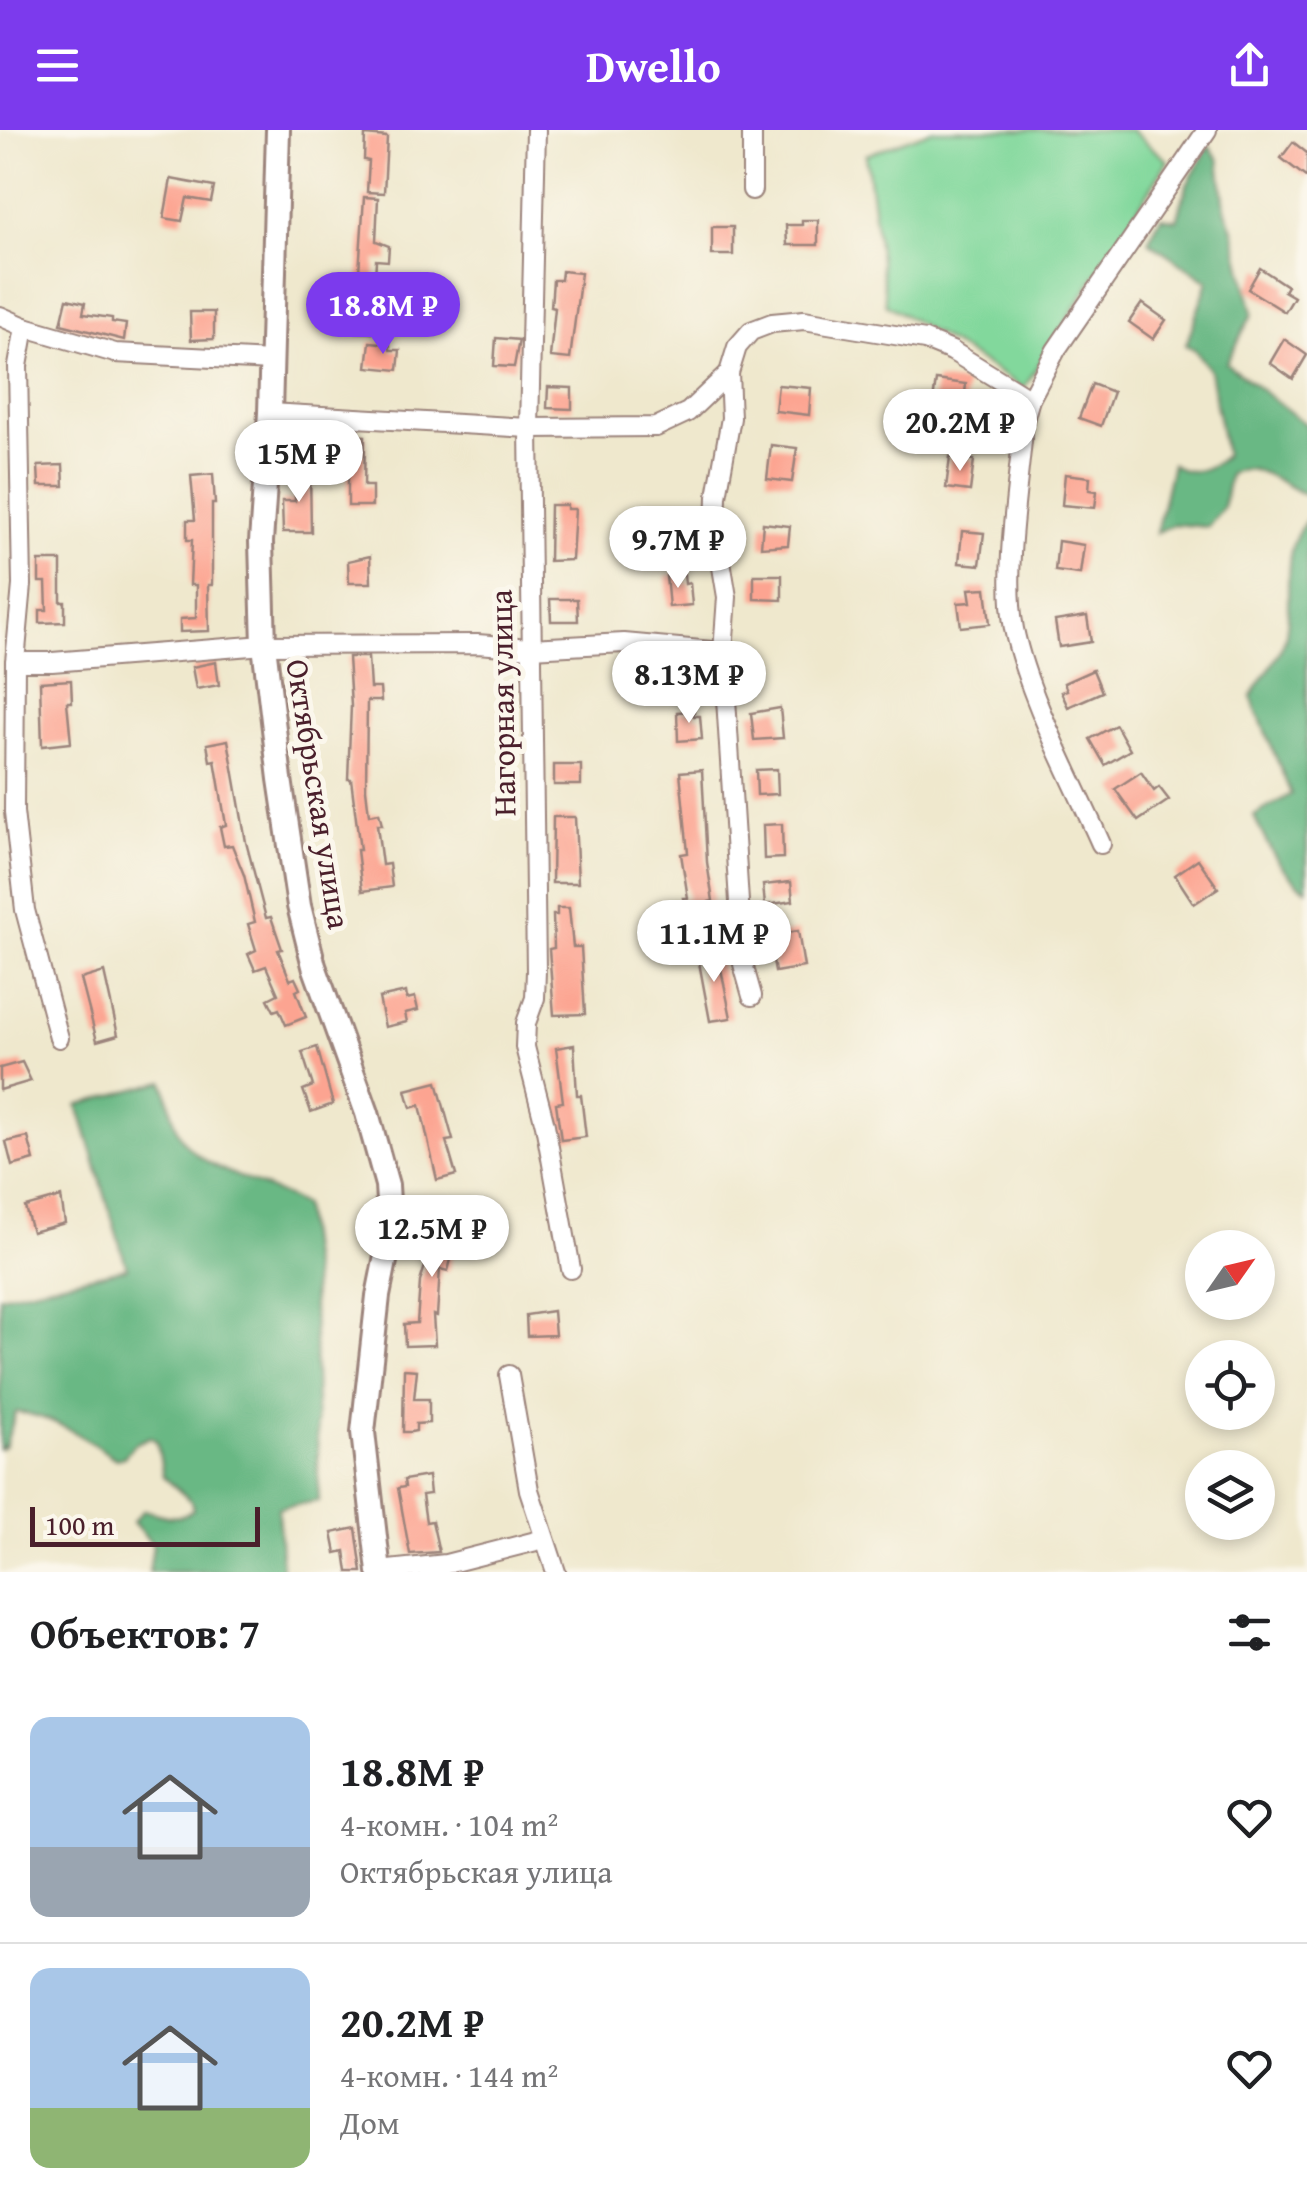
<!DOCTYPE html>
<html lang="ru">
<meta charset="utf-8">
<style>
:root{--surface:#fff;--page:#f6f6f6;--text:#202124;--muted:#757577;--line:#e0e0e0;--accent:#7c3aed}
body{margin:0;font-family:"Gentium Book Plus",serif;background:var(--page);color:var(--text);height:100vh;display:flex;flex-direction:column;font-size:38px;white-space:nowrap}
*{box-sizing:border-box;margin:0}
p{font-size:32px;color:var(--muted)}
.icon{flex:none;width:55px;height:55px;fill:none;stroke:currentColor;stroke-width:2;stroke-linecap:round;stroke-linejoin:round}
.map{position:relative;height:1442px;overflow:hidden}
.sheet{display:flex;flex-direction:column;background:var(--surface);flex:1}
.sheet>*{flex:none}
.needle{width:65px;rotate:56deg}
.tools{position:absolute;left:1185px;top:1100px;display:grid;gap:20px}
.tools a{display:grid;place-items:center;width:90px;height:90px;border-radius:50%;background:var(--surface);box-shadow:0 5px 15px #0003;font-size:50px}
.scale{position:absolute;left:30px;bottom:25px;width:230px;box-sizing:border-box;padding-left:10px;border:5px solid #4a1f2b;border-top:0;font-size:28px;line-height:35px;white-space:nowrap;color:#4a1f2b;-webkit-text-stroke:8px #fbf7ec;paint-order:stroke}
.price{position:absolute;translate:-50% -85px;padding:0 22px;border-radius:35px;background:#fff;color:#222;font-size:32px;line-height:65px;filter:drop-shadow(0 2px 5px #0008)}
.price::after{content:'';position:absolute;left:50%;top:60px;width:30px;height:22px;margin-left:-15px;background:inherit;clip-path:polygon(0 0,100% 0,50% 100%)}
.price.active{background:var(--accent);color:#fff}
ul{padding:0;list-style:none}
li{display:flex;align-items:center;gap:30px;height:250px;padding:0 30px}
li+li{border-top:2px solid var(--line)}
li span{display:grid;place-items:center;flex:none;width:280px;height:200px;border-radius:20px;color:#555}
li>.icon{margin-inline-start:auto}
span .icon{width:120px;height:120px;fill:#fffc;stroke-width:1}
li b{font-size:42px}
h2{display:flex;justify-content:space-between;align-items:center;height:120px;padding:0 30px;font-size:42px}
header{display:flex;justify-content:space-between;align-items:center;height:130px;padding:0 30px;background:var(--accent);color:#fff;font-size:45px;font-weight:700}
.map>svg:first-child{display:block}
</style>
<header><svg class="icon" aria-label="menu" viewBox="0 0 24 24"><path d="M4 6h16M4 12h16M4 18h16"/></svg>Dwello<svg class="icon" aria-label="share" viewBox="0 0 24 24"><path d="M12 15V3M7 8l5-5 5 5M5 13v7h14v-7"/></svg></header>
<div class="map">
<svg width="1307" height="1442" viewBox="0 0 1307 1442">
<rect width="100%" height="100%" fill="#fbf7ec"/>
<filter id="ink" filterUnits="userSpaceOnUse"><feTurbulence type="fractalNoise" baseFrequency=".01" numOctaves="2"/><feDisplacementMap in="SourceGraphic" scale="20" xChannelSelector="R" yChannelSelector="G"/><feConvolveMatrix kernelMatrix="1 2 1 2 8 2 1 2 1" color-interpolation-filters="sRGB"/></filter>
<filter id="wash" filterUnits="userSpaceOnUse"><feTurbulence type="fractalNoise" baseFrequency=".0048" numOctaves="4" result="noise"/><feDisplacementMap in="SourceGraphic" scale="40" xChannelSelector="R" yChannelSelector="G"/><feGaussianBlur stdDeviation="2.25" result="paint"/><feColorMatrix in="noise" values="0 0 0 0 0 0 0 0 0 0 0 0 0 0 0 0 0 1.4 0 .05"/><feComposite in="paint" operator="in"/></filter>
<g filter="url(#wash)">
<rect width="100%" height="100%" fill="#efe8cd"/>
<polygon fill="#82d89c" stroke="#667c64" stroke-width="2.5" points="932,0 1131,0 1168,31 1024,258 886,174 866,25"/>
<g fill="#69b884" stroke="#5a6c58" stroke-width="2.5">
<path d="M1209,16l10,14 6,48 8,21 20,84 -27,50 81,62v71c-22,-10 -56,-39 -78,-21l-6,33 -15,19 -34,-3 -18,9 16,-69c18,14 38,5 53,-8l-15,-86 -16,-21 -8,-4 22,-64 -60,-40 13,-24 16,3 10,-35z"/>
<path d="M1307,390v370c-27,-19 -40,-44 -53,-74l37,-22 -40,-97c10,-18 31,-42 35,-63 7,-37 -8,-84 21,-114z"/>
<path d="M164,951c5,17 8,38 16,54 19,37 89,48 123,71l9,68 7,227 -41,7 4,64h-133l4,-27 -20,-23 11,-12c17,5 35,13 49,-1l-2,-8 -28,-25 -6,-34 -7,-5 -16,7 -10,13 -8,2c-31,-21 -62,-43 -100,-47l-11,34 -5,3v-153l127,-28 -49,-163z"/>
</g>
<g id="blocks">
<g fill="#fca491">
<polygon points="365,5 387,7 384,63 367,62 369,31 364,30"/>
<polygon points="1293,12 1307,23 1307,48 1281,28"/>
<polygon points="171,49 214,57 211,72 187,68 182,91 164,88"/>
<polygon points="364,67 378,68 376,111 389,116 388,131 376,130 372,203 355,202"/>
<polygon points="802,90 818,90 818,115 787,115 786,95 802,95"/>
<rect x="712" y="97" width="21" height="28"/>
<polygon points="1260,138 1287,156 1284,161 1294,167 1285,182 1248,159"/>
<polygon points="562,141 581,143 570,229 550,227 555,178 551,177 553,150 561,150"/>
<polygon points="67,169 85,173 83,184 112,188 112,192 126,194 124,210 61,194"/>
<polygon points="1142,173 1166,190 1153,209 1129,192"/>
<polygon points="190,182 214,182 214,209 191,210"/>
<polygon points="496,208 519,210 514,237 494,236"/>
<polygon points="1284,209 1307,225 1293,249 1270,233"/>
<polygon points="370,212 390,214 390,220 400,220 398,240 367,237"/>
<polygon points="936,250 966,254 963,282 932,278"/>
<polygon points="1092,254 1113,262 1101,296 1079,288"/>
<polygon points="778,255 811,258 809,285 775,281"/>
<polygon points="548,257 572,258 572,279 547,278"/>
<polygon points="348,305 365,306 364,356 372,356 372,376 348,376"/>
<polygon points="771,315 797,318 792,352 767,349"/>
<polygon points="950,327 974,330 970,361 946,358"/>
<polygon points="63,335 64,356 39,356 38,336"/>
<polygon points="295,338 310,338 311,402 283,402 282,371 295,371"/>
<polygon points="213,344 215,374 212,374 212,455 208,455 209,501 180,502 180,489 196,488 196,455 190,455 192,410 187,410 187,390 195,390 191,346"/>
<polygon points="1065,344 1090,347 1089,360 1097,361 1095,378 1062,375"/>
<polygon points="550,375 567,375 567,379 575,379 572,430 549,431"/>
<polygon points="763,393 790,396 788,415 761,417"/>
<polygon points="962,401 984,403 980,435 959,433"/>
<polygon points="1058,411 1084,415 1080,444 1055,441"/>
<polygon points="370,426 371,453 349,453 348,431"/>
<polygon points="39,431 61,431 61,472 65,472 65,492 40,493 40,480 47,480 46,452 39,452"/>
<polygon points="684,444 685,454 690,453 692,475 669,477 666,446"/>
<polygon points="754,445 782,445 782,470 754,469"/>
<polygon points="986,458 990,494 961,497 958,473 971,472 969,459"/>
<polygon points="550,469 577,469 578,491 551,491"/>
<polygon points="1087,486 1091,512 1059,517 1055,491"/>
<polygon points="348,527 368,527 370,558 380,558 381,571 367,571 366,659 369,685 379,683 382,695 377,695 382,735 389,734 392,757 362,761 357,720 360,720 351,649 348,649 351,576"/>
<polygon points="216,532 219,555 196,559 192,537"/>
<polygon points="1093,540 1102,562 1068,577 1061,562 1067,560 1064,553"/>
<polygon points="71,550 72,572 67,572 71,613 42,616 40,552"/>
<polygon points="780,578 783,608 754,610 751,583"/>
<polygon points="694,581 694,586 700,586 702,609 678,611 677,582"/>
<polygon points="1116,595 1130,620 1105,635 1090,609"/>
<polygon points="228,610 246,712 266,788 271,787 282,819 278,820 290,850 295,848 300,859 296,861 306,887 286,895 279,879 274,881 268,869 278,864 266,836 255,840 248,824 256,820 248,794 255,792 244,745 232,715 224,716 220,697 226,695 215,630 210,631 207,614"/>
<rect x="554" y="635" width="27" height="20"/>
<polygon points="777,639 778,664 757,665 756,640"/>
<polygon points="702,640 707,732 713,771 709,772 711,783 687,787 683,768 688,768 681,724 688,723 680,642"/>
<polygon points="1141,642 1154,661 1159,657 1169,670 1138,691 1115,659"/>
<polygon points="553,687 575,687 578,753 552,753"/>
<polygon points="782,694 783,728 764,729 763,695"/>
<polygon points="1198,729 1218,758 1194,774 1175,745"/>
<polygon points="791,752 793,771 765,775 763,755"/>
<polygon points="557,778 569,778 573,817 581,817 585,884 554,885 549,819 554,818 553,785 557,785"/>
<polygon points="798,801 804,837 775,842 770,813 782,811 781,804"/>
<polygon points="712,818 714,824 718,824 731,888 710,891 698,827 699,821"/>
<polygon points="104,842 118,905 97,911 81,849"/>
<polygon points="406,862 407,869 415,867 418,880 405,883 407,892 385,897 379,868"/>
<polygon points="574,915 577,965 581,965 586,1007 561,1010 556,973 563,972 556,918"/>
<polygon points="317,917 333,974 311,982 303,960 313,956 302,922"/>
<polygon points="22,932 31,951 0,960 0,938"/>
<polygon points="437,952 453,1010 446,1011 456,1045 437,1050 420,975 411,978 406,960"/>
<polygon points="28,1007 34,1030 12,1036 6,1012"/>
<polygon points="61,1067 65,1093 32,1102 25,1077"/>
<polygon points="435,1072 452,1073 451,1113 455,1114 448,1141 440,1139 437,1186 433,1185 435,1215 405,1216 404,1194 417,1193 420,1152 436,1100"/>
<polygon points="553,1181 555,1205 527,1206 526,1185"/>
<polygon points="404,1239 417,1240 414,1269 429,1269 429,1293 416,1294 416,1301 411,1302 403,1302"/>
<polygon points="428,1346 430,1364 422,1365 426,1392 432,1391 439,1422 410,1424 398,1358 405,1357 404,1350"/>
<polygon points="356,1398 362,1442 348,1442 345,1421 336,1423 332,1403"/>
</g>
</g>
</g>
<g filter="url(#ink)">
<use href="#blocks" fill-opacity="0" stroke="#9c847c" stroke-width="2.5"/>
<g fill="none" stroke-linecap="round" stroke-linejoin="round">
<defs>
<g id="minor">
<polyline points="536,0 529,298 536,841 535,868 526,893 525,917 545,995 571,1139"/>
<polyline points="752,0 752,60"/>
<polyline points="0,186 25,197 115,223 270,231"/>
<polyline points="25,197 18,236 22,455 15,532 14,682 25,780 59,908"/>
<polyline points="270,283 529,298 656,297 688,282 729,243"/>
<polyline points="15,532 52,532 264,515 477,514 531,518 624,513 723,522"/>
<path d="M1101,714c-28,-64 -73,-147 -87,-215 -11,-58 5,-148 10,-209l6,-21 26,-49 151,-220"/>
<polyline points="752,866 743,834 723,522 727,467 716,401 717,366 731,288 729,243 737,217 751,201 772,193 804,190 925,210 952,221 1030,269"/>
<polyline points="509,1245 529,1360 556,1442"/>
<polyline points="379,1441 446,1434 544,1409"/>
</g>
<polyline id="tertiary" points="278,0 270,283 261,412 264,515 280,649 299,776 314,836 367,983 387,1055 390,1106 378,1166 363,1302 379,1442"/>
</defs>
<use href="#minor" stroke="#9c847c" stroke-width="22"/>
<use href="#tertiary" stroke="#9c847c" stroke-width="28"/>
<use href="#minor" stroke="#fff" stroke-width="18"/>
<use href="#tertiary" stroke="#fff" stroke-width="22"/>
</g>
</g>
<g text-anchor="middle" dominant-baseline="central" stroke-width="10" stroke-linejoin="round" paint-order="stroke">
<g font-size="32" fill="#4a1f2b" stroke="#fbf7ec">
<text transform="translate(502 573) rotate(-91)">Нагорная улица</text>
<text transform="translate(319 664) rotate(81)">Октябрьская улица</text>
</g>
</g>
</svg>
<div class="tools">
<a><svg class="needle" viewBox="-14 -14 28 28"><path d="M0-13l5 13h-10z" fill="#e53935"/><path d="M0 13l5-13h-10z" fill="#757577"/></svg></a>
<a><svg class="icon" aria-label="locate" viewBox="0 0 24 24"><circle cx="12" cy="12" r="6"/><path d="M12 2v4M12 18v4M2 12h4M18 12h4"/></svg></a>
<a><svg class="icon" aria-label="layers" viewBox="0 0 24 24"><path d="M12 4l9 5-9 5-9-5zM3 14l9 5 9-5"/></svg></a>
</div>
<div class="scale">100 m</div>
<b class="price active" style="left:383px;top:227px">18.8M ₽</b>
<b class="price" style="left:960px;top:344px">20.2M ₽</b>
<b class="price" style="left:299px;top:375px">15M ₽</b>
<b class="price" style="left:678px;top:461px">9.7M ₽</b>
<b class="price" style="left:689px;top:596px">8.13M ₽</b>
<b class="price" style="left:714px;top:855px">11.1M ₽</b>
<b class="price" style="left:432px;top:1150px">12.5M ₽</b>
</div>
<section class="sheet">
<h2>Объектов: 7<svg class="icon" aria-label="filters" viewBox="0 0 24 24"><path d="M4 7h16M4 17h16"/><circle cx="9" cy="7" r="2"/><circle cx="15" cy="17" r="2"/></svg></h2>
<ul>
<li><span style="background:linear-gradient(#a9c7e8 65%,#9aa5b1 0)"><svg class="icon" aria-label="home" viewBox="0 0 24 24"><path d="M3 11l9-7 9 7M6 9v11h12V9"/></svg></span><div><b>18.8M ₽</b><p>4-комн. · 104 m²</p><p>Октябрьская улица</p></div><svg class="icon" aria-label="heart" viewBox="0 0 24 24"><path d="M12 20l-8-8c-3-5 5-10 8-4 3-6 11-1 8 4z"/></svg></li>
<li><span style="background:linear-gradient(#a9c7e8 70%,#8fb573 0)"><svg class="icon" aria-label="home" viewBox="0 0 24 24"><path d="M3 11l9-7 9 7M6 9v11h12V9"/></svg></span><div><b>20.2M ₽</b><p>4-комн. · 144 m²</p><p>Дом</p></div><svg class="icon" aria-label="heart" viewBox="0 0 24 24"><path d="M12 20l-8-8c-3-5 5-10 8-4 3-6 11-1 8 4z"/></svg></li>
</ul>
</section>
